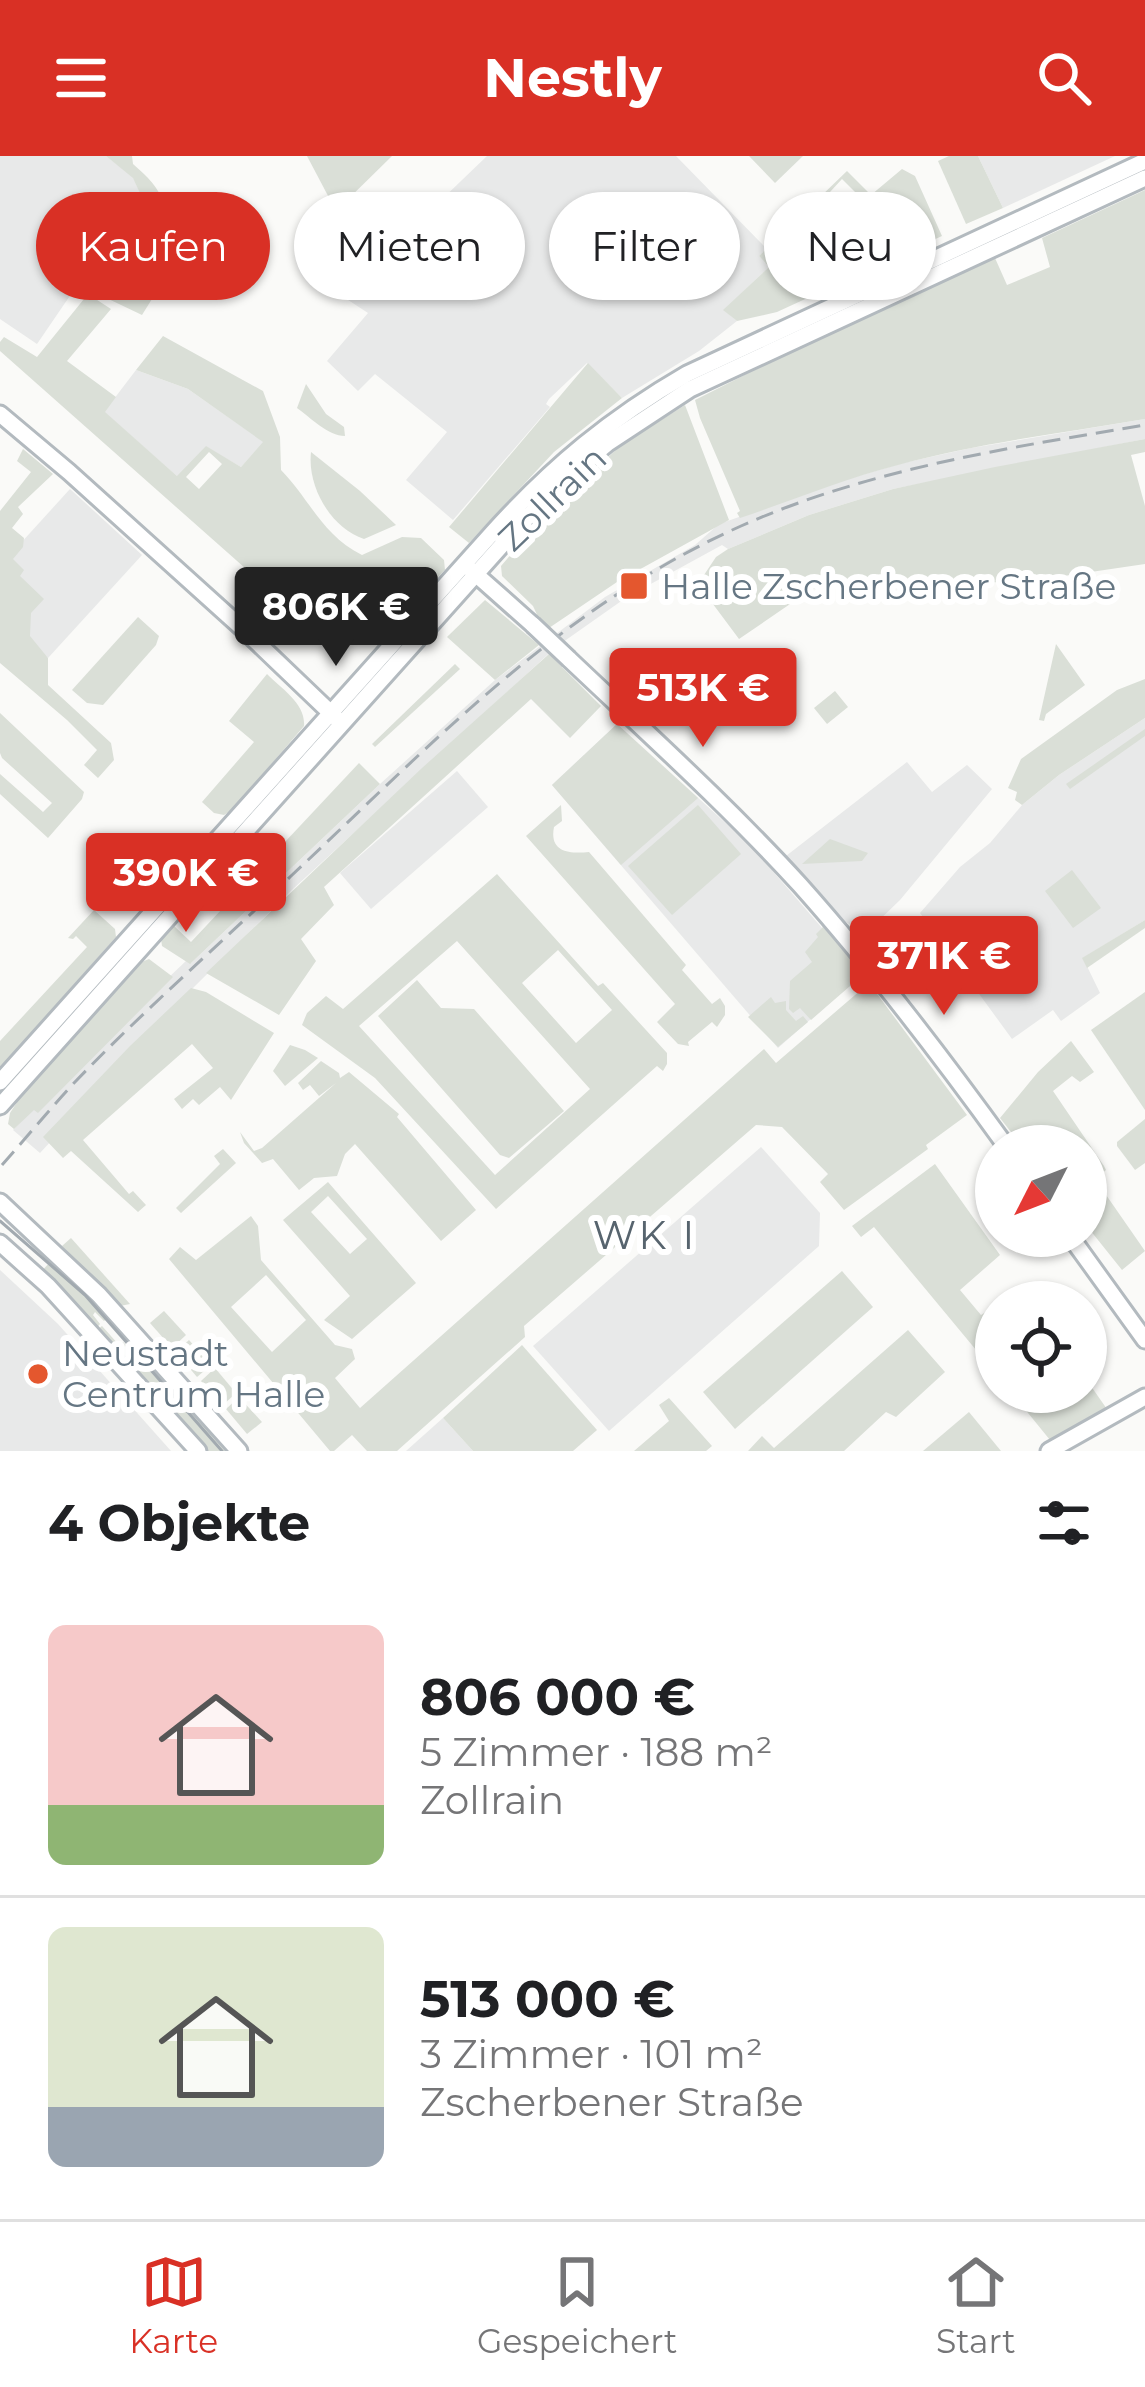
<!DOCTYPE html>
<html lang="de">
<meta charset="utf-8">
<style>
:root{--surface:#fff;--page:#f2f2f2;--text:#202124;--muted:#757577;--line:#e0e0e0;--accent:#d93025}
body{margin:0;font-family:Montserrat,sans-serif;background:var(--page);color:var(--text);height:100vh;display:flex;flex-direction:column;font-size:45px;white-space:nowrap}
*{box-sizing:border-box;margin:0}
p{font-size:39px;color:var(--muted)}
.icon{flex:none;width:66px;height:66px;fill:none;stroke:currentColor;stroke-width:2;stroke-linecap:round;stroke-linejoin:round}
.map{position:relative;height:1295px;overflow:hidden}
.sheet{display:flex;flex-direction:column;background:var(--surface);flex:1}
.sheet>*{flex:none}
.guide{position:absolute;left:36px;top:36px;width:1074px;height:108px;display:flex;gap:24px}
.needle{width:78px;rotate:228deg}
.buttons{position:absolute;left:975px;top:969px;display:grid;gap:24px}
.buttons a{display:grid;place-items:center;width:132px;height:132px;border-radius:50%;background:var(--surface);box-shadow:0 3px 9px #0004;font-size:60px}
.price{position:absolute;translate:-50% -102px;padding:0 27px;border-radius:12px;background:var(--accent);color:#fff;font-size:39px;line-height:78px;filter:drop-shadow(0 3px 6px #0008)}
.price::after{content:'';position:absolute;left:50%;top:72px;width:36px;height:27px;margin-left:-18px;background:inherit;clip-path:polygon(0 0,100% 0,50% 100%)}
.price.current{background:#222;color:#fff}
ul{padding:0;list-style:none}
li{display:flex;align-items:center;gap:36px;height:300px;padding:0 48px}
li+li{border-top:3px solid var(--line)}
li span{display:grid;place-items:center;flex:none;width:336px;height:240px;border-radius:18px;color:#555}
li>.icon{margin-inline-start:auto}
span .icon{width:144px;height:144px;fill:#fffc;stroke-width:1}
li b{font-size:51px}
h2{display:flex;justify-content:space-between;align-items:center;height:144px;padding:0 48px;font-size:51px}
.tag{padding:0 42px;border-radius:54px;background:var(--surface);box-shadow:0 3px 9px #0004;font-size:42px;line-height:108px}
.tag.current{background:var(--accent);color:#fff}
header{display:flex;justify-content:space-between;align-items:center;height:156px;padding:0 48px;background:var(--accent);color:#fff;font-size:54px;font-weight:700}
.tabs{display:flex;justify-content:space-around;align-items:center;height:168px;border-top:3px solid var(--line);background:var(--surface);font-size:33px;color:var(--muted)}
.tabs a{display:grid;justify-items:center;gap:6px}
.tabs .current{color:var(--accent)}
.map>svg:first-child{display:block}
</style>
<header><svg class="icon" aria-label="menu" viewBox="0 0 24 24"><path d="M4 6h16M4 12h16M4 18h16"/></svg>Nestly<svg class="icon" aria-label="search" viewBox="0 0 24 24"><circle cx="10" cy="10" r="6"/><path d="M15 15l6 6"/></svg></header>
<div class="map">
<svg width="1145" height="1295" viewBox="0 0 1145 1295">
<rect width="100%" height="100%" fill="#fafaf8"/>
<g fill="#e8e9e9">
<polygon points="0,0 106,0 133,21 159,79 133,111 121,105 98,138 80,125 37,188 0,163"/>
<polygon points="487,0 676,0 767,93 759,100 769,111 724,154 737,165 699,195 622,242 587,207 549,243 546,248 550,251 453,364 406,324 447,276 375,218 358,235 327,205 368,157 342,140 374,105 371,89 436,49"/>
<polygon points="978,0 1115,0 1003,52"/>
<polygon points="136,214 188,233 264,286 241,311 206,291 178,321 104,256"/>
<polygon points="1145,263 1145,283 893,333 809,359 728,393 722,389 627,441 556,491 294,732 193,832 40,997 13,974 60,925 187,804 191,807 380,628 495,524 605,441 695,389 719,368 841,325 903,307 971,292"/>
<polygon points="70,333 142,399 48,502 0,457 0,410"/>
<polygon points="1145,562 1145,764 1083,802 1100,837 1061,865 1053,854 1012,883 920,757 960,711 990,687 1022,649 1059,619"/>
<polygon points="617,568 751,690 862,818 778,892 552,629"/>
<polygon points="907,606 932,636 967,609 992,633 900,744 873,770 862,775 842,764 786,700"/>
<polygon points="457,615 488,651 371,753 340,717"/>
<polygon points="761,991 820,1057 819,1090 609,1275 533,1190"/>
<polygon points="0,1114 58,1168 171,1295 0,1295"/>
<polygon points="443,1262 473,1295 406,1295"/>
</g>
<g fill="#dadfd7" fill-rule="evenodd">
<path d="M106,0h26l1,8c25,22 26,26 37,56 4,9 11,17 15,26l-43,69 -44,-21 23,-33 12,6 26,-32 -26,-57z"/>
<polygon points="307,0 392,0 336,55"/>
<polygon points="749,0 803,0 775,27"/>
<polygon points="949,0 978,0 1003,52 966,68 938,5"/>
<path d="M902,13l13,7 27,60 -165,76 -40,9 -14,-11 46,-43 -10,-11 88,-85 24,24zM842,23l22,22 -13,12 -21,-21zM826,38l22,22 -13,12 -22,-21zM810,53l23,22 -13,12 -22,-21z"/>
<path d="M1145,34v229c-82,14 -166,24 -247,46 -54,14 -105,35 -158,53l-3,-5 3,-2 -40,-93 -5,-18 93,-47 207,-95 12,27 43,-18 -8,-29z"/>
<polygon points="360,91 359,114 337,139 334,97"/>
<path d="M88,138l23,15 -44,52 49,36 -11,15 72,64 29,-30 35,21 22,-25 -75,-53 -52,-19 27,-34 100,55 17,46 1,33c30,31 41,65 81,85l40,-18 19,1 23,22 1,10 -57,57 -42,-42 -25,-13 -21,20 8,14 -10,9 -298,-264v-9l4,-5 33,20zM209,296l13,12 -23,25 -13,-12z"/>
<polygon points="588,207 622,242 554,296 469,387 449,371"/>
<path d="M306,228l20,30 18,13 1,9c-17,0 -34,-18 -48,-28z"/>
<polygon points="685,249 729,364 617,426 549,472 539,463 533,450 502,420 501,410 539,366 620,290"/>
<polygon points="1145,283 1145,296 1131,299 1145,350 1145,408 1023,426 829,428 812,433 739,483 698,428 716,401 728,393 809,359 893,333 995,311"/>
<polygon points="23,293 53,318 18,351 23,358 12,372 24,382 23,391 13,403 24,414 20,420 44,443 31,457 30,480 48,502 48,529 111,587 114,604 98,622 84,609 97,594 67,564 0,507 0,355 31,316 17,305"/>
<path d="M311,296l49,39 36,34 -32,14c-33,-11 -57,-52 -53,-87z"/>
<polygon points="485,444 539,489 495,524 447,481"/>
<polygon points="138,461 159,480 156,489 103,549 87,547 72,534"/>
<polygon points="1056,488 1085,529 1046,558 1044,565 1039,564"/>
<polygon points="549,498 601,550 570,582 531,543 324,731 334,749 301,783 316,805 279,859 206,817 422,612"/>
<polygon points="455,508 460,513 375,591 372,588"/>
<path d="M267,518c15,15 39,30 37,52l-72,84 -8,5 -10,-2 -12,-11 52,-60 -25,-21z"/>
<polygon points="1145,523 1145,562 1059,619 1022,649 1015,644 1017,636 1008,632 1021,603 1117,534"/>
<polygon points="835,535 848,551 827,568 814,552"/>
<polygon points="0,557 84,636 82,643 48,682 0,638 0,618 43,656 52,647 2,602 0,597"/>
<polygon points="617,568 698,642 621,709 552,629"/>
<polygon points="1145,573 1145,580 1070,633 1066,628"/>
<polygon points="359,607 380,628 190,808 162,790 161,783 173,769 191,786"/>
<path d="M561,649l1,16 -8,6c-5,25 15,27 35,25l97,113 -4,5 30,34 8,-6 5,8v9l-8,12 -5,-5 -24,20 1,4 -11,-2 -21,-22 18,-18 -149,-168z"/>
<polygon points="698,649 741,698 672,759 628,710"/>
<polygon points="830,683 868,697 862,705 802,708"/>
<polygon points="1072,714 1101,752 1073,772 1045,735"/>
<path d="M497,718l101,112 5,-3 64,70v11l-4,7 -6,-5 -161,143 -121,-131 -73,-53 5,-12 19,-17 17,13zM457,785l133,148 -95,86 -136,-149zM558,794l54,60 -36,33 -54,-60z"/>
<polygon points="94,754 115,773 116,781 0,912 0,885 87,791 76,780 73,783 68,782"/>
<polygon points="1145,764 1145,772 1087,812 1082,802"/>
<polygon points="823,771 865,817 811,864 800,852 793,857 789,853 790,825 812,806 805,796 818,781 816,778"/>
<polygon points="149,803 173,821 38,957 34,954 14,973 8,968 10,957 25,934 139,807"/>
<polygon points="417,824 441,852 474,853 564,955 509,1002 500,999 378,860"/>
<path d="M869,827l98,132 -41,30 2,4 -84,61 -24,-28 8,-8 -46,-47 -26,-2 -232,201 1,11 -128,114h-30l-15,-16 -18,16h-4l-161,-192 11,-12 16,13 55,-44 7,10 3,34 74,85 17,4 3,10 -20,19 25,30 404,-359 12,14zM266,1119l40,45 -34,32 -41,-45z"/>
<polygon points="191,832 206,836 274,877 231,944 220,931 199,949 193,943 182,953 174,943 213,912 192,888 83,984 129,1038 133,1035 146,1049 138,1056 71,995 63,1002 43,981 130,890"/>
<polygon points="1145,836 1145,954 1091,874"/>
<polygon points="771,841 775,847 786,845 786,854 796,865 803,860 808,866 778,891 748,861"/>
<polygon points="1071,885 1094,916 1080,926 1072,920 1053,935 1104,1010 1106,1014 1095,1023 1145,1095 1122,1114 1086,1069 1086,990 1022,990 1000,962 1038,916"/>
<polygon points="290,889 305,894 318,902 285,930 273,915"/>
<polygon points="321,905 339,917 340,922 349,916 399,958 397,961 476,1054 441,1085 355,988 345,998 337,1020 314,1022 299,1034 273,1003 262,1007 244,987 240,976 254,995 262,992 336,927 319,940 310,929 303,934 298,927"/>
<polygon points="1145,963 1145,1007 1135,1014 1117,990 1117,986"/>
<polygon points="223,993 236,1007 181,1057 176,1052 220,1008 214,1000"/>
<polygon points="935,1008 1000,1099 960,1134 981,1159 996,1150 996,1218 874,1071 861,1081 852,1070"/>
<path d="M328,1026l88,101 -64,56 -28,-19 26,-24 -67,-76zM328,1040l39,43 -17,15 -39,-42z"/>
<polygon points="71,1082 130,1148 120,1150 62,1090"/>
<polygon points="51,1105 54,1108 58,1105 119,1168 115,1171 107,1162 104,1165 95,1156 93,1159 100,1168 96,1173 40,1117"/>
<polygon points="842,1115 873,1151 735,1273 703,1236"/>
<polygon points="164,1155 186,1179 172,1192 150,1167"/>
<polygon points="102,1170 119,1189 123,1186 130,1193 132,1190 120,1177 124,1174 231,1295 204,1295 97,1174"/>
<polygon points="908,1174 945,1216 896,1261 886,1256 844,1295 748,1295 762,1280 774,1292"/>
<polygon points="189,1184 211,1209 197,1221 176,1196"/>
<polygon points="522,1189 597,1274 573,1295 473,1295 443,1262"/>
<polygon points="215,1212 236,1237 222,1250 201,1225"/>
<polygon points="1086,1223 1109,1256 1050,1284 1011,1236 1086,1236"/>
<polygon points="239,1241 262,1266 247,1278 226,1253"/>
<polygon points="669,1242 712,1290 706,1295 634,1295 669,1265 659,1249"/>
<polygon points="969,1256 1001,1295 923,1295"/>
</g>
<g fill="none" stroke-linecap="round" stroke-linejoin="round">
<defs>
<g id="secondary">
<polyline points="0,258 69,316 243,473 336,562"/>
<polyline points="471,414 533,469"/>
<path d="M569,503c78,74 158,146 231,226 74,83 141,171 206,261"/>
<path d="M0,926l494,-551c59,-65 117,-113 193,-157l458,-213"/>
<polyline points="0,950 518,371 560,327 608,287 690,233 1145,22"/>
<polyline points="0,1046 99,1139 239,1295"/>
<polyline points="1070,1080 1145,1184"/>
<polyline points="0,1087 48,1130 198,1295"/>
<polyline points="1049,1295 1145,1241"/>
</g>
</defs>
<use href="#secondary" stroke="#b3babf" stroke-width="21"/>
<use href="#secondary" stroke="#fff" stroke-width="15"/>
<polyline stroke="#a2aab0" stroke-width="3" points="0,1065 85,1139 222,1295"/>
<path stroke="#a2aab0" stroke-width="3" stroke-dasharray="18 9" stroke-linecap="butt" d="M2,1009c24,-27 47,-55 72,-82 69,-72 145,-138 217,-207 142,-133 269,-269 450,-350 128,-57 266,-78 404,-101"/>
<defs>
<polyline id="secondary-bridge" points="533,469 569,503"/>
</defs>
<use href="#secondary-bridge" stroke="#b3babf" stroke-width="21" stroke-linecap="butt"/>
<use href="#secondary-bridge" stroke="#fff" stroke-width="15"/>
</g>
<g fill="#e4572e" stroke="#fff" stroke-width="4.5">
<rect x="619" y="415" width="30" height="30" rx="6"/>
<circle cx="38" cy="1218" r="12"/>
</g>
<g text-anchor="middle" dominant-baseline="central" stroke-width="12" stroke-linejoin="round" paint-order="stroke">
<g font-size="36" fill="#657683" stroke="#fff">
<text transform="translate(552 342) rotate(-44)">Zollrain</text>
</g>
<g font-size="36" fill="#657683" stroke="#fff" text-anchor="start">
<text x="661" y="430">Halle Zscherbener Straße</text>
<text x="62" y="1197">Neustadt<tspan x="62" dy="41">Centrum Halle</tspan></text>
</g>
<g font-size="39" letter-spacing="3" fill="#57646e" stroke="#fff">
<text x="645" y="1079">WK I</text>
</g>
</g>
</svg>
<div class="buttons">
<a><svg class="needle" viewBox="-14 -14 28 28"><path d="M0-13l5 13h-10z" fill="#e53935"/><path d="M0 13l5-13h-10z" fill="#757577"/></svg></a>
<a><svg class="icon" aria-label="locate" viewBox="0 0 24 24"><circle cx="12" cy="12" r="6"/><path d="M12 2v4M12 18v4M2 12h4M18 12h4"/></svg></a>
</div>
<b class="price current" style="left:336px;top:513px">806K €</b>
<b class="price" style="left:703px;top:594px">513K €</b>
<b class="price" style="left:186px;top:779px">390K €</b>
<b class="price" style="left:944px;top:862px">371K €</b>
<div class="guide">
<a class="tag current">Kaufen</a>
<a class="tag">Mieten</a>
<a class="tag">Filter</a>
<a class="tag">Neu</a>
</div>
</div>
<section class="sheet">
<h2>4 Objekte<svg class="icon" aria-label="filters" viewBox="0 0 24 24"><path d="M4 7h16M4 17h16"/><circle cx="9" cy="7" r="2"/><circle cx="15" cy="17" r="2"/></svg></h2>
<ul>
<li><span style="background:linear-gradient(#f6c9c9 75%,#8fb573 0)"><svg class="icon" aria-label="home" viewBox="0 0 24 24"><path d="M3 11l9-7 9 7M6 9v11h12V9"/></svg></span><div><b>806 000 €</b><p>5 Zimmer · 188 m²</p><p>Zollrain</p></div></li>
<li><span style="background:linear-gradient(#dfe7d0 75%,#9aa5b1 0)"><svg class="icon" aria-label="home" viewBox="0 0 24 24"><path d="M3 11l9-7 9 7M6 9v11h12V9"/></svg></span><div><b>513 000 €</b><p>3 Zimmer · 101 m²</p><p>Zscherbener Straße</p></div></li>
</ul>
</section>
<nav class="tabs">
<a class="current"><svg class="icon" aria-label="map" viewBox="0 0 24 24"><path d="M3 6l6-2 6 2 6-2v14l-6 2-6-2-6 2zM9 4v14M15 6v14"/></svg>Karte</a>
<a><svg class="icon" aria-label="saved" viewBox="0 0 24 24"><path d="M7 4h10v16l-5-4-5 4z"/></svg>Gespeichert</a>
<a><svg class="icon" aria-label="home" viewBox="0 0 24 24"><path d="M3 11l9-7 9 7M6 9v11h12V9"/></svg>Start</a>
</nav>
